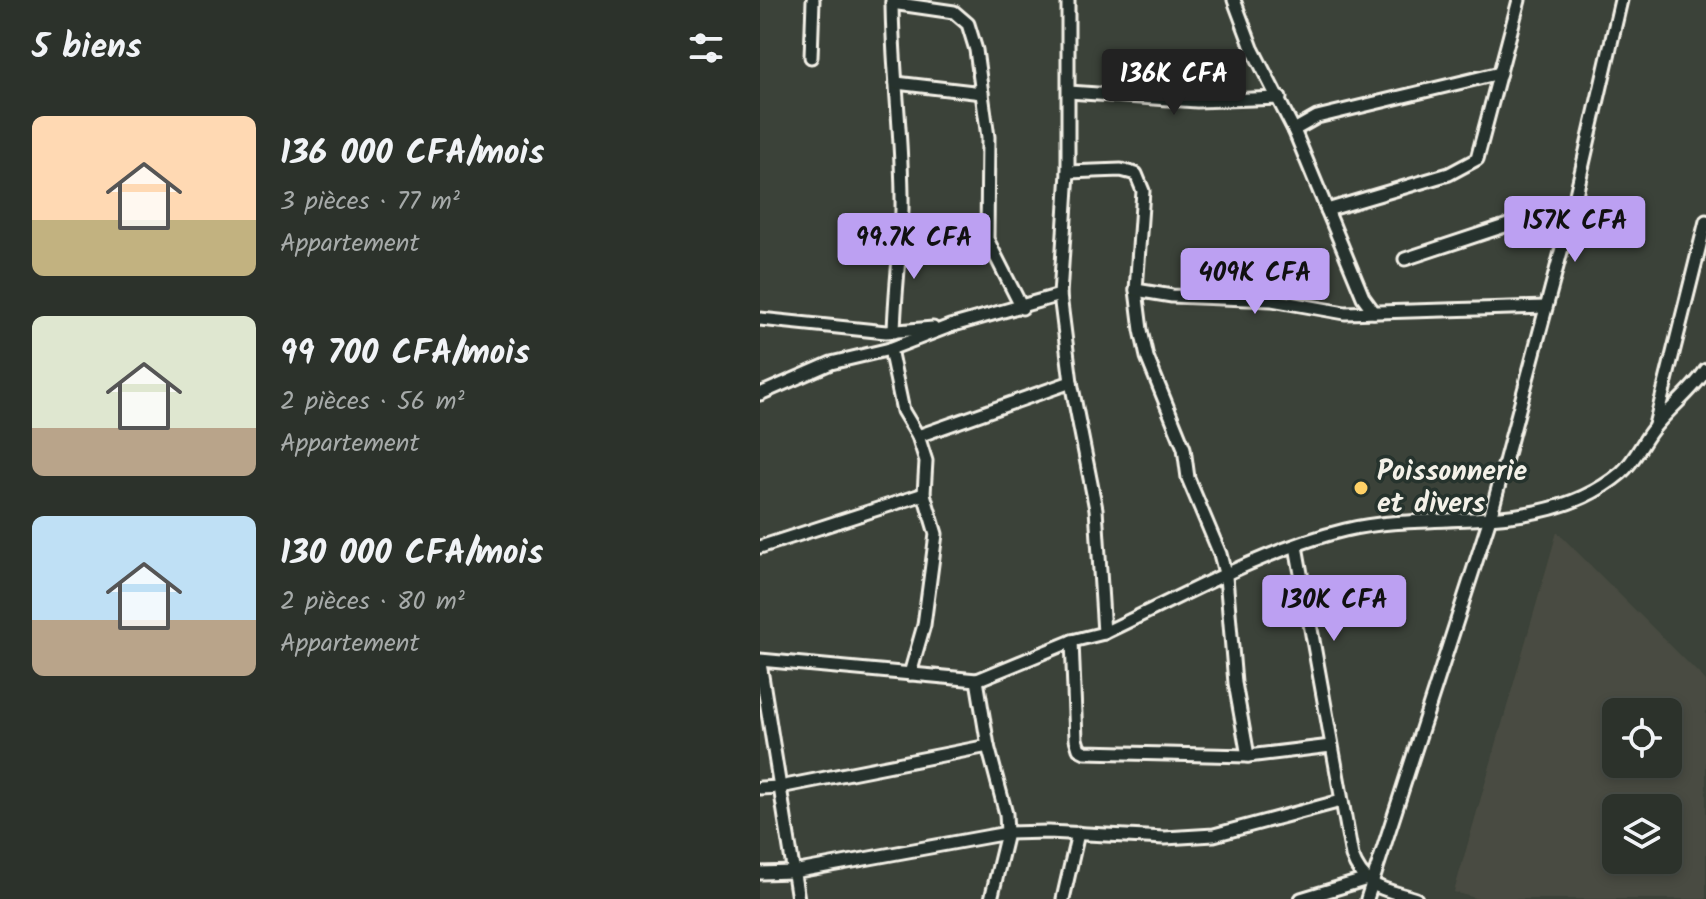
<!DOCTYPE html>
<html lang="fr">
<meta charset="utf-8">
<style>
:root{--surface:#2c322b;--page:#383e37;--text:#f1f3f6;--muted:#a6aaa9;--line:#484d47;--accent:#bca0f2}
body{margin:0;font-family:Kalam,sans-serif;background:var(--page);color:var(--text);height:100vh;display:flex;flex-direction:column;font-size:30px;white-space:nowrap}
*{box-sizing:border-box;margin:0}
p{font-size:26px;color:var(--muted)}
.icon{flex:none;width:44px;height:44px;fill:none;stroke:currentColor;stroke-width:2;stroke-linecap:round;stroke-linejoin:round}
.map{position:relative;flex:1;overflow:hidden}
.drawer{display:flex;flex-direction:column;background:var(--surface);width:760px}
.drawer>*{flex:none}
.controls{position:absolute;left:842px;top:698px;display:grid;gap:16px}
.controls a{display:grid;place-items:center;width:80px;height:80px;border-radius:12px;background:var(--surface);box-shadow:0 4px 12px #0003,0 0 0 2px var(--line);font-size:40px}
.price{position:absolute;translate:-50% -68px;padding:0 18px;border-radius:8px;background:var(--accent);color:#111;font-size:26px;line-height:52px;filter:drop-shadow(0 2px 4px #0008)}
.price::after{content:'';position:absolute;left:50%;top:48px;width:24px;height:18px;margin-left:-12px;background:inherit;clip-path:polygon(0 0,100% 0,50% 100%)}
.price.current{background:#222;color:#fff}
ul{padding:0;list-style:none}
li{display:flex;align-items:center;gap:24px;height:200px;padding:0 32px}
li span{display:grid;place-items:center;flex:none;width:224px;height:160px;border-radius:12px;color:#555}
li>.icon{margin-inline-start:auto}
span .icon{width:96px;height:96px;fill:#fffc;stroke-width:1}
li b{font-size:34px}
h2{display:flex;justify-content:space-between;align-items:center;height:96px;padding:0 32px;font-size:34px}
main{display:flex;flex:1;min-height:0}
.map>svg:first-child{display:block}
</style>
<main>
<section class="drawer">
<h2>5 biens<svg class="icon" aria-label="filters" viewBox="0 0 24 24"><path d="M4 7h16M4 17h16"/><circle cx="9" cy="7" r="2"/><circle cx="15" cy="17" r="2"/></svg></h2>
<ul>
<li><span style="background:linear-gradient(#ffd9b3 65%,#c2b280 0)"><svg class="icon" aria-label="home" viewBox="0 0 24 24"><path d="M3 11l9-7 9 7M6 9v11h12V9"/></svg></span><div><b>136 000 CFA/mois</b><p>3 pièces · 77 m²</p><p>Appartement</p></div></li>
<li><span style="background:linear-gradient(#dfe7d0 70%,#b9a48a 0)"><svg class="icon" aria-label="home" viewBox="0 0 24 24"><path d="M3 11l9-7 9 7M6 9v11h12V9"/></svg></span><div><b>99 700 CFA/mois</b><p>2 pièces · 56 m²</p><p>Appartement</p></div></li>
<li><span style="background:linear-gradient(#bfe0f5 65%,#b9a48a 0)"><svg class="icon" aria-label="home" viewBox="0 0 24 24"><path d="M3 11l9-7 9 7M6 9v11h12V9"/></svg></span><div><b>130 000 CFA/mois</b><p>2 pièces · 80 m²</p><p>Appartement</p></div></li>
</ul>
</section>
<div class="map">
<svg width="946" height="899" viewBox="0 0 946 899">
<rect width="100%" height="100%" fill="#3b4239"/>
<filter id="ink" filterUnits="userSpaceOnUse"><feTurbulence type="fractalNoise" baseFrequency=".0125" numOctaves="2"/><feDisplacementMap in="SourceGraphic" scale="16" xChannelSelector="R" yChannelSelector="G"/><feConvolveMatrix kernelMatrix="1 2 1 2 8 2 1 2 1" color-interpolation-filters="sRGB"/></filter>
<g filter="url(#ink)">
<path fill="#4a4c42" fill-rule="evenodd" d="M797,532l149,149v218h-227l-25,-7zM856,712h52v52h-52zM856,808h52v52h-52z"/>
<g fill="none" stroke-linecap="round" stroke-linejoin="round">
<defs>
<g id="minor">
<path d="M132,0c0,70 11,139 10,209 -1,41 -7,81 -8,123"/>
<polyline points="308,0 308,172 300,295 311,382 336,509 344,633"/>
<polyline points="474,0 492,48 534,130 603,297 614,312"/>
<polyline points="132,3 194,12 208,24 216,50 228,137 227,239 262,308"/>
<polyline points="51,57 53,0"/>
<polyline points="136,83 222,93"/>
<polyline points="309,92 437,101 520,98"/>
<polyline points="534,130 557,117 740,73"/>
<polyline points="308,172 361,170 376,174 383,191 376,290 381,330 387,357 424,448 428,478 460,554 466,577 475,683 488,756"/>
<polyline points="567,210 689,174 717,159 759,0"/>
<polyline points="645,259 814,203"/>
<polyline points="376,290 412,296 512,300 585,313 786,307"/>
<polyline points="0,319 126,332 173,328"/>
<polyline points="130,349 143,411 158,436 166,461 164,494 176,534 164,625 150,674"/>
<polyline points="0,394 71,363 130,349 190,326 300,295"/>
<polyline points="895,425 946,221"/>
<polyline points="158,436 311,382"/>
<path d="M536,546l56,310c12,33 33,33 64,43"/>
<polyline points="0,547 164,494"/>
<polyline points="312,641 316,739 319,749 325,752 488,756 571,746"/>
<path d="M0,660l217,20 95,-39 32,-8c74,-35 162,-84 241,-103 90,-21 199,8 276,-57 16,-14 22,-34 36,-49 16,-19 35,-33 49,-54"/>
<polyline points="0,663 38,899"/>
<polyline points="217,680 228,746 246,814 247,833 231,899"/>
<polyline points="0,788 20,787 228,746"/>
<polyline points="0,873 33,872 247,833 288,832 405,838 454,835 581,801"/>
<polyline points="303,899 318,833"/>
<polyline points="541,899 604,880"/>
<polyline points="607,899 730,518 814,203 861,0"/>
</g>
</defs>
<use href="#minor" stroke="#f4f1e8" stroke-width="17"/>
<use href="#minor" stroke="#26332d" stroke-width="11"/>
</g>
</g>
<circle fill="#ffd166" stroke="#26332d" stroke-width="3" cx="601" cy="488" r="8"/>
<g text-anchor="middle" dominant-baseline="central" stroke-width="7" stroke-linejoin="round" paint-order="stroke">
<g font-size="28" font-weight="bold" fill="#f4f1e8" stroke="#26332d" text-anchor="start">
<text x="617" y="472">Poissonnerie<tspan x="617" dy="32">et divers</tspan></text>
</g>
</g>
</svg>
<div class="controls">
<a><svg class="icon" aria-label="locate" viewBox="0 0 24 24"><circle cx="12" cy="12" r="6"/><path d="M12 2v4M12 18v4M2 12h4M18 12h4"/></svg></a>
<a><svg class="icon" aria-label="layers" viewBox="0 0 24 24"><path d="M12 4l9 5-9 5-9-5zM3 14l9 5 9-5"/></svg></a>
</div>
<b class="price current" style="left:414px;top:117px">136K CFA</b>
<b class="price" style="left:815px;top:264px">157K CFA</b>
<b class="price" style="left:154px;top:281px">99.7K CFA</b>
<b class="price" style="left:495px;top:316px">409K CFA</b>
<b class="price" style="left:574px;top:643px">130K CFA</b>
</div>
</main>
